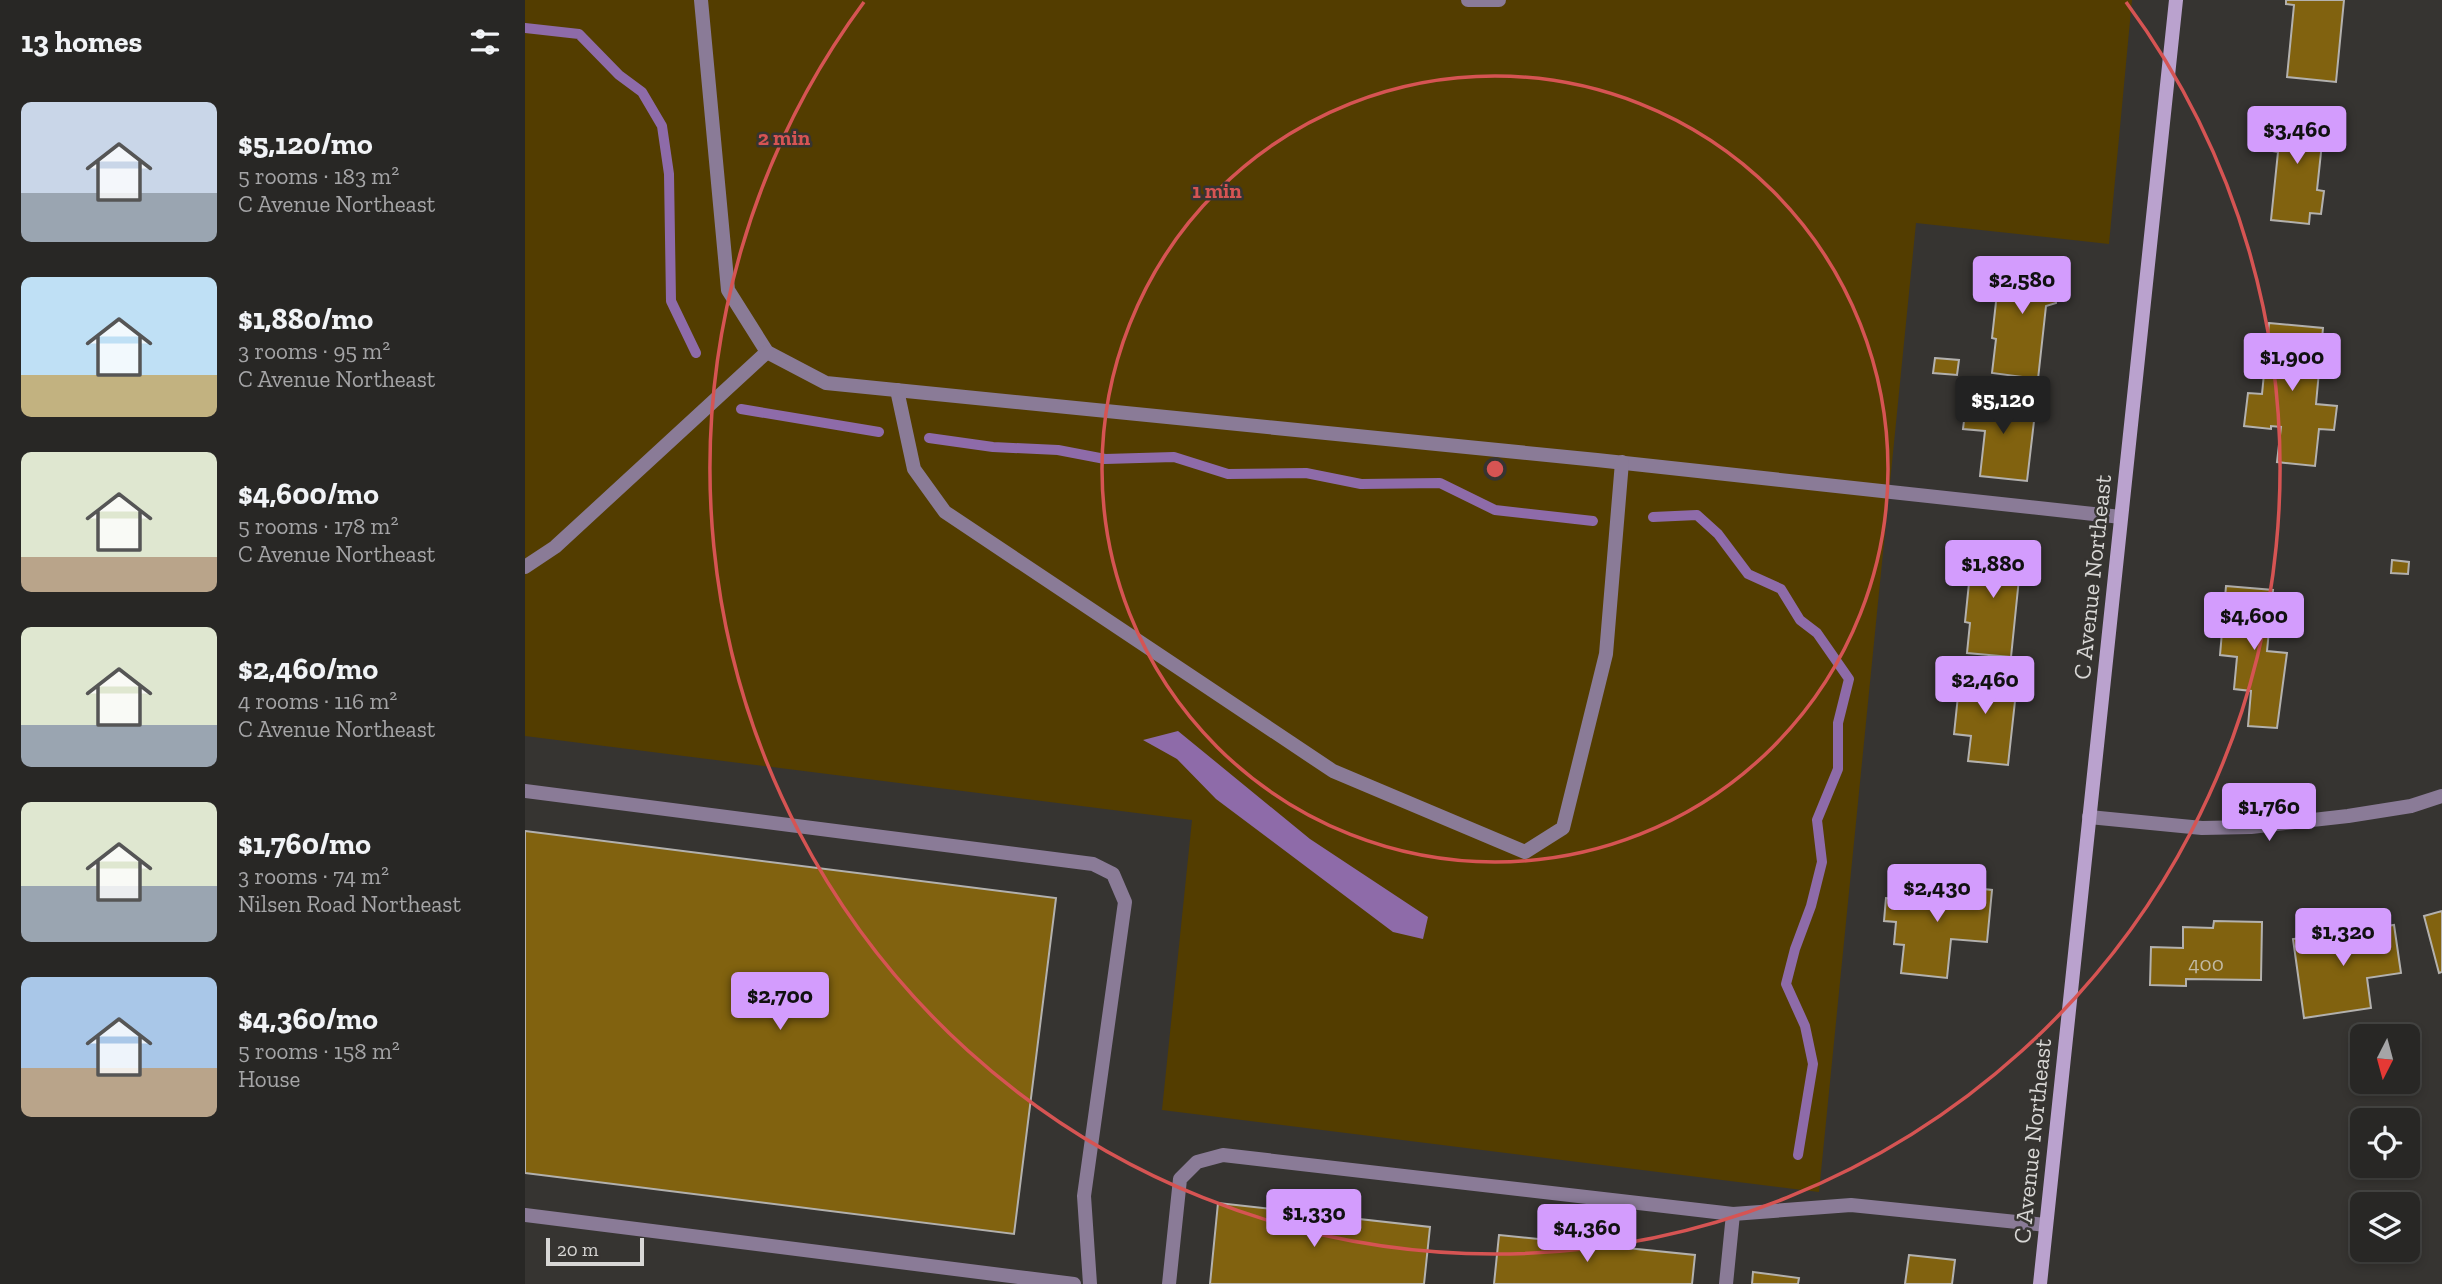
<!DOCTYPE html>
<meta charset="utf-8">
<style>
:root{--surface:#282725;--page:#343332;--text:#f1f3f6;--muted:#a5a5a7;--line:#444442;--accent:#d39cfd}
body{margin:0;font-family:"Zilla Slab",serif;background:var(--page);color:var(--text);height:100vh;display:flex;flex-direction:column;font-size:26px;white-space:nowrap}
*{box-sizing:border-box;margin:0}
p{font-size:23px;color:var(--muted)}
.icon{flex:none;width:38px;height:38px;fill:none;stroke:currentColor;stroke-width:2;stroke-linecap:round;stroke-linejoin:round}
.map{position:relative;flex:1;overflow:hidden}
.drawer{display:flex;flex-direction:column;background:var(--surface);width:525px}
.drawer>*{flex:none}
.needle{width:46px;rotate:186deg}
.tools{position:absolute;left:1825px;top:1024px;display:grid;gap:14px}
.tools a{display:grid;place-items:center;width:70px;height:70px;border-radius:10px;background:var(--surface);box-shadow:0 4px 10px #0003,0 0 0 2px var(--line);font-size:35px}
.scale{position:absolute;left:21px;bottom:18px;width:98px;box-sizing:border-box;padding-left:7px;border:4px solid #d8d7d5;border-top:0;font-size:19px;line-height:24px;white-space:nowrap;color:#d8d7d5;-webkit-text-stroke:5px #363431;paint-order:stroke}
.price{position:absolute;translate:-50% -60px;padding:0 16px;border-radius:7px;background:var(--accent);color:#111;font-size:23px;line-height:46px;filter:drop-shadow(0 2px 4px #0008)}
.price::after{content:'';position:absolute;left:50%;top:42px;width:21px;height:16px;margin-left:-10px;background:inherit;clip-path:polygon(0 0,100% 0,50% 100%)}
.price.selected{background:#222;color:#fff}
ul{padding:0;list-style:none}
li{display:flex;align-items:center;gap:21px;height:175px;padding:0 21px}
li span{display:grid;place-items:center;flex:none;width:196px;height:140px;border-radius:10px;color:#555}
li>.icon{margin-inline-start:auto}
span .icon{width:84px;height:84px;fill:#fffc;stroke-width:1}
li b{font-size:30px}
h2{display:flex;justify-content:space-between;align-items:center;height:84px;padding:0 21px;font-size:30px}
main{display:flex;flex:1;min-height:0}
.map>svg:first-child{display:block}
</style>
<main>
<section class="drawer">
<h2>13 homes<svg class="icon" aria-label="filters" viewBox="0 0 24 24"><path d="M4 7h16M4 17h16"/><circle cx="9" cy="7" r="2"/><circle cx="15" cy="17" r="2"/></svg></h2>
<ul>
<li><span style="background:linear-gradient(#c9d6e8 65%,#9aa5b1 0)"><svg class="icon" aria-label="home" viewBox="0 0 24 24"><path d="M3 11l9-7 9 7M6 9v11h12V9"/></svg></span><div><b>$5,120/mo</b><p>5 rooms · 183 m²</p><p>C Avenue Northeast</p></div></li>
<li><span style="background:linear-gradient(#bfe0f5 70%,#c2b280 0)"><svg class="icon" aria-label="home" viewBox="0 0 24 24"><path d="M3 11l9-7 9 7M6 9v11h12V9"/></svg></span><div><b>$1,880/mo</b><p>3 rooms · 95 m²</p><p>C Avenue Northeast</p></div></li>
<li><span style="background:linear-gradient(#dfe7d0 75%,#b9a48a 0)"><svg class="icon" aria-label="home" viewBox="0 0 24 24"><path d="M3 11l9-7 9 7M6 9v11h12V9"/></svg></span><div><b>$4,600/mo</b><p>5 rooms · 178 m²</p><p>C Avenue Northeast</p></div></li>
<li><span style="background:linear-gradient(#dfe7d0 70%,#9aa5b1 0)"><svg class="icon" aria-label="home" viewBox="0 0 24 24"><path d="M3 11l9-7 9 7M6 9v11h12V9"/></svg></span><div><b>$2,460/mo</b><p>4 rooms · 116 m²</p><p>C Avenue Northeast</p></div></li>
<li><span style="background:linear-gradient(#dfe7d0 60%,#9aa5b1 0)"><svg class="icon" aria-label="home" viewBox="0 0 24 24"><path d="M3 11l9-7 9 7M6 9v11h12V9"/></svg></span><div><b>$1,760/mo</b><p>3 rooms · 74 m²</p><p>Nilsen Road Northeast</p></div></li>
<li><span style="background:linear-gradient(#a9c7e8 65%,#b9a48a 0)"><svg class="icon" aria-label="home" viewBox="0 0 24 24"><path d="M3 11l9-7 9 7M6 9v11h12V9"/></svg></span><div><b>$4,360/mo</b><p>5 rooms · 158 m²</p><p>House</p></div></li>
</ul>
</section>
<div class="map">
<svg width="1917" height="1284" viewBox="0 0 1917 1284">
<rect width="100%" height="100%" fill="#363431"/>
<polygon fill="#533d00" points="0,0 1607,0 1584,244 1391,223 1294,1192 637,1110 667,820 0,736"/>
<polygon fill="#8e6ba9" points="653,731 785,839 903,917 898,939 868,932 691,799 652,759 618,740"/>
<g fill="none" stroke-linecap="round" stroke-linejoin="round">
<g stroke="#8e6ba9" stroke-width="10">
<polyline points="0,28 54,34 94,75 117,92 137,126 144,174 146,301 171,353"/>
<polyline points="216,409 354,432"/>
<polyline points="404,438 468,447 533,450 580,459 649,457 703,474 781,473 836,484 915,483 970,510 1068,521"/>
<polyline points="1128,517 1172,515 1193,534 1223,574 1256,589 1275,620 1292,633 1324,679 1313,723 1313,769 1292,820 1297,862 1286,906 1270,949 1261,984 1280,1026 1288,1064 1273,1155"/>
</g>
</g>
<g fill="#81620f" stroke="#b3b1ae" stroke-width="2">
<polygon points="1761,0 1819,0 1811,82 1762,77 1769,5 1761,4"/>
<polygon points="1751,111 1800,115 1792,190 1799,191 1796,214 1785,213 1784,224 1746,220 1753,152 1747,151"/>
<polygon points="1480,259 1534,265 1531,303 1521,306 1513,379 1467,373 1471,339 1467,338 1473,284 1477,284"/>
<polygon points="1744,323 1798,328 1791,404 1812,406 1809,430 1794,429 1790,466 1752,462 1756,427 1746,426 1746,429 1719,426 1723,393 1737,394"/>
<polygon points="1410,358 1434,360 1432,375 1408,373"/>
<polygon points="1442,397 1511,404 1502,481 1455,476 1460,431 1438,429"/>
<polygon points="1448,544 1497,549 1486,657 1442,653 1445,623 1440,622"/>
<polygon points="1867,560 1884,562 1883,574 1866,573"/>
<polygon points="1701,586 1748,590 1742,651 1762,653 1752,728 1723,726 1726,691 1709,689 1712,657 1695,655"/>
<polygon points="1436,667 1479,671 1476,700 1490,701 1483,765 1443,761 1446,736 1429,734"/>
<polygon points="0,831 531,898 489,1234 0,1173"/>
<polygon points="1386,881 1467,890 1462,942 1426,939 1422,978 1376,973 1379,945 1369,944 1371,922 1359,921 1361,898 1384,900"/>
<polygon points="1917,911 1917,972 1914,973 1899,916"/>
<polygon points="1689,921 1737,922 1736,980 1661,979 1661,986 1625,985 1626,947 1658,948 1658,927 1688,928"/>
<polygon points="1869,925 1876,973 1842,978 1846,1008 1779,1018 1768,939"/>
<polygon points="693,1203 905,1227 899,1284 685,1284"/>
<polygon points="974,1235 1170,1255 1167,1284 969,1284"/>
<polygon points="1384,1255 1430,1260 1427,1284 1380,1284"/>
<polygon points="1228,1272 1274,1278 1273,1284 1227,1284"/>
</g>
<g fill="none" stroke-linecap="round" stroke-linejoin="round">
<g stroke="#8a7b97" stroke-width="14">
<polyline points="176,0 203,290 242,352 301,383 1072,460 1596,517"/>
<polyline points="943,0 974,0"/>
<polyline points="372,390 389,469 420,512 808,771 1000,852 1038,828 1081,654 1097,462"/>
<polyline points="0,567 30,547 242,352"/>
<polyline points="0,791 568,864 588,874 600,902 559,1196 565,1284"/>
<polyline points="0,1215 549,1284"/>
<polyline points="644,1284 655,1179 672,1162 698,1155 1208,1214 1326,1205 1521,1225"/>
<polyline points="1201,1284 1208,1214"/>
</g>
<polyline stroke="#8a7b97" stroke-width="14" points="1564,817 1677,828 1726,827 1823,816 1886,806 1917,796"/>
<polyline stroke="#baa2ce" stroke-width="14" points="1515,1284 1651,0"/>
</g>
<g fill="none" stroke="#d65453" stroke-width="3.5">
<circle cx="970" cy="469" r="393"/>
<path d="M1601 2A785 785 0 1 1 339 2"/>
</g>
<g text-anchor="middle" dominant-baseline="central" stroke-width="5" stroke-linejoin="round" paint-order="stroke">
<g font-size="21" fill="#c2baa4">
<text x="1681" y="963">400</text>
</g>
<g font-size="24" fill="#d8d7d5" stroke="#363431">
<text transform="translate(1567 577) rotate(-84)">C Avenue Northeast</text>
<text transform="translate(1507 1141) rotate(-84)">C Avenue Northeast</text>
</g>
</g>
<circle cx="970" cy="469" r="10" fill="#d65453" stroke="#363431" stroke-width="3.5"/>
<g font-size="21" text-anchor="middle" font-weight="bold" fill="#d65453" stroke="#363431" stroke-width="5" stroke-linejoin="round" paint-order="stroke">
<text x="259" y="145">2 min</text>
<text x="692" y="198">1 min</text>
</g>
</svg>
<div class="tools">
<a><svg class="needle" viewBox="-14 -14 28 28"><path d="M0-13l5 13h-10z" fill="#e53935"/><path d="M0 13l5-13h-10z" fill="#a5a5a7"/></svg></a>
<a><svg class="icon" aria-label="locate" viewBox="0 0 24 24"><circle cx="12" cy="12" r="6"/><path d="M12 2v4M12 18v4M2 12h4M18 12h4"/></svg></a>
<a><svg class="icon" aria-label="layers" viewBox="0 0 24 24"><path d="M12 4l9 5-9 5-9-5zM3 14l9 5 9-5"/></svg></a>
</div>
<div class="scale">20 m</div>
<b class="price" style="left:1772px;top:166px">$3,460</b>
<b class="price" style="left:1497px;top:316px">$2,580</b>
<b class="price" style="left:1767px;top:393px">$1,900</b>
<b class="price selected" style="left:1478px;top:436px">$5,120</b>
<b class="price" style="left:1468px;top:600px">$1,880</b>
<b class="price" style="left:1729px;top:652px">$4,600</b>
<b class="price" style="left:1460px;top:716px">$2,460</b>
<b class="price" style="left:1744px;top:843px">$1,760</b>
<b class="price" style="left:1412px;top:924px">$2,430</b>
<b class="price" style="left:1818px;top:968px">$1,320</b>
<b class="price" style="left:255px;top:1032px">$2,700</b>
<b class="price" style="left:789px;top:1249px">$1,330</b>
<b class="price" style="left:1062px;top:1264px">$4,360</b>
</div>
</main>
